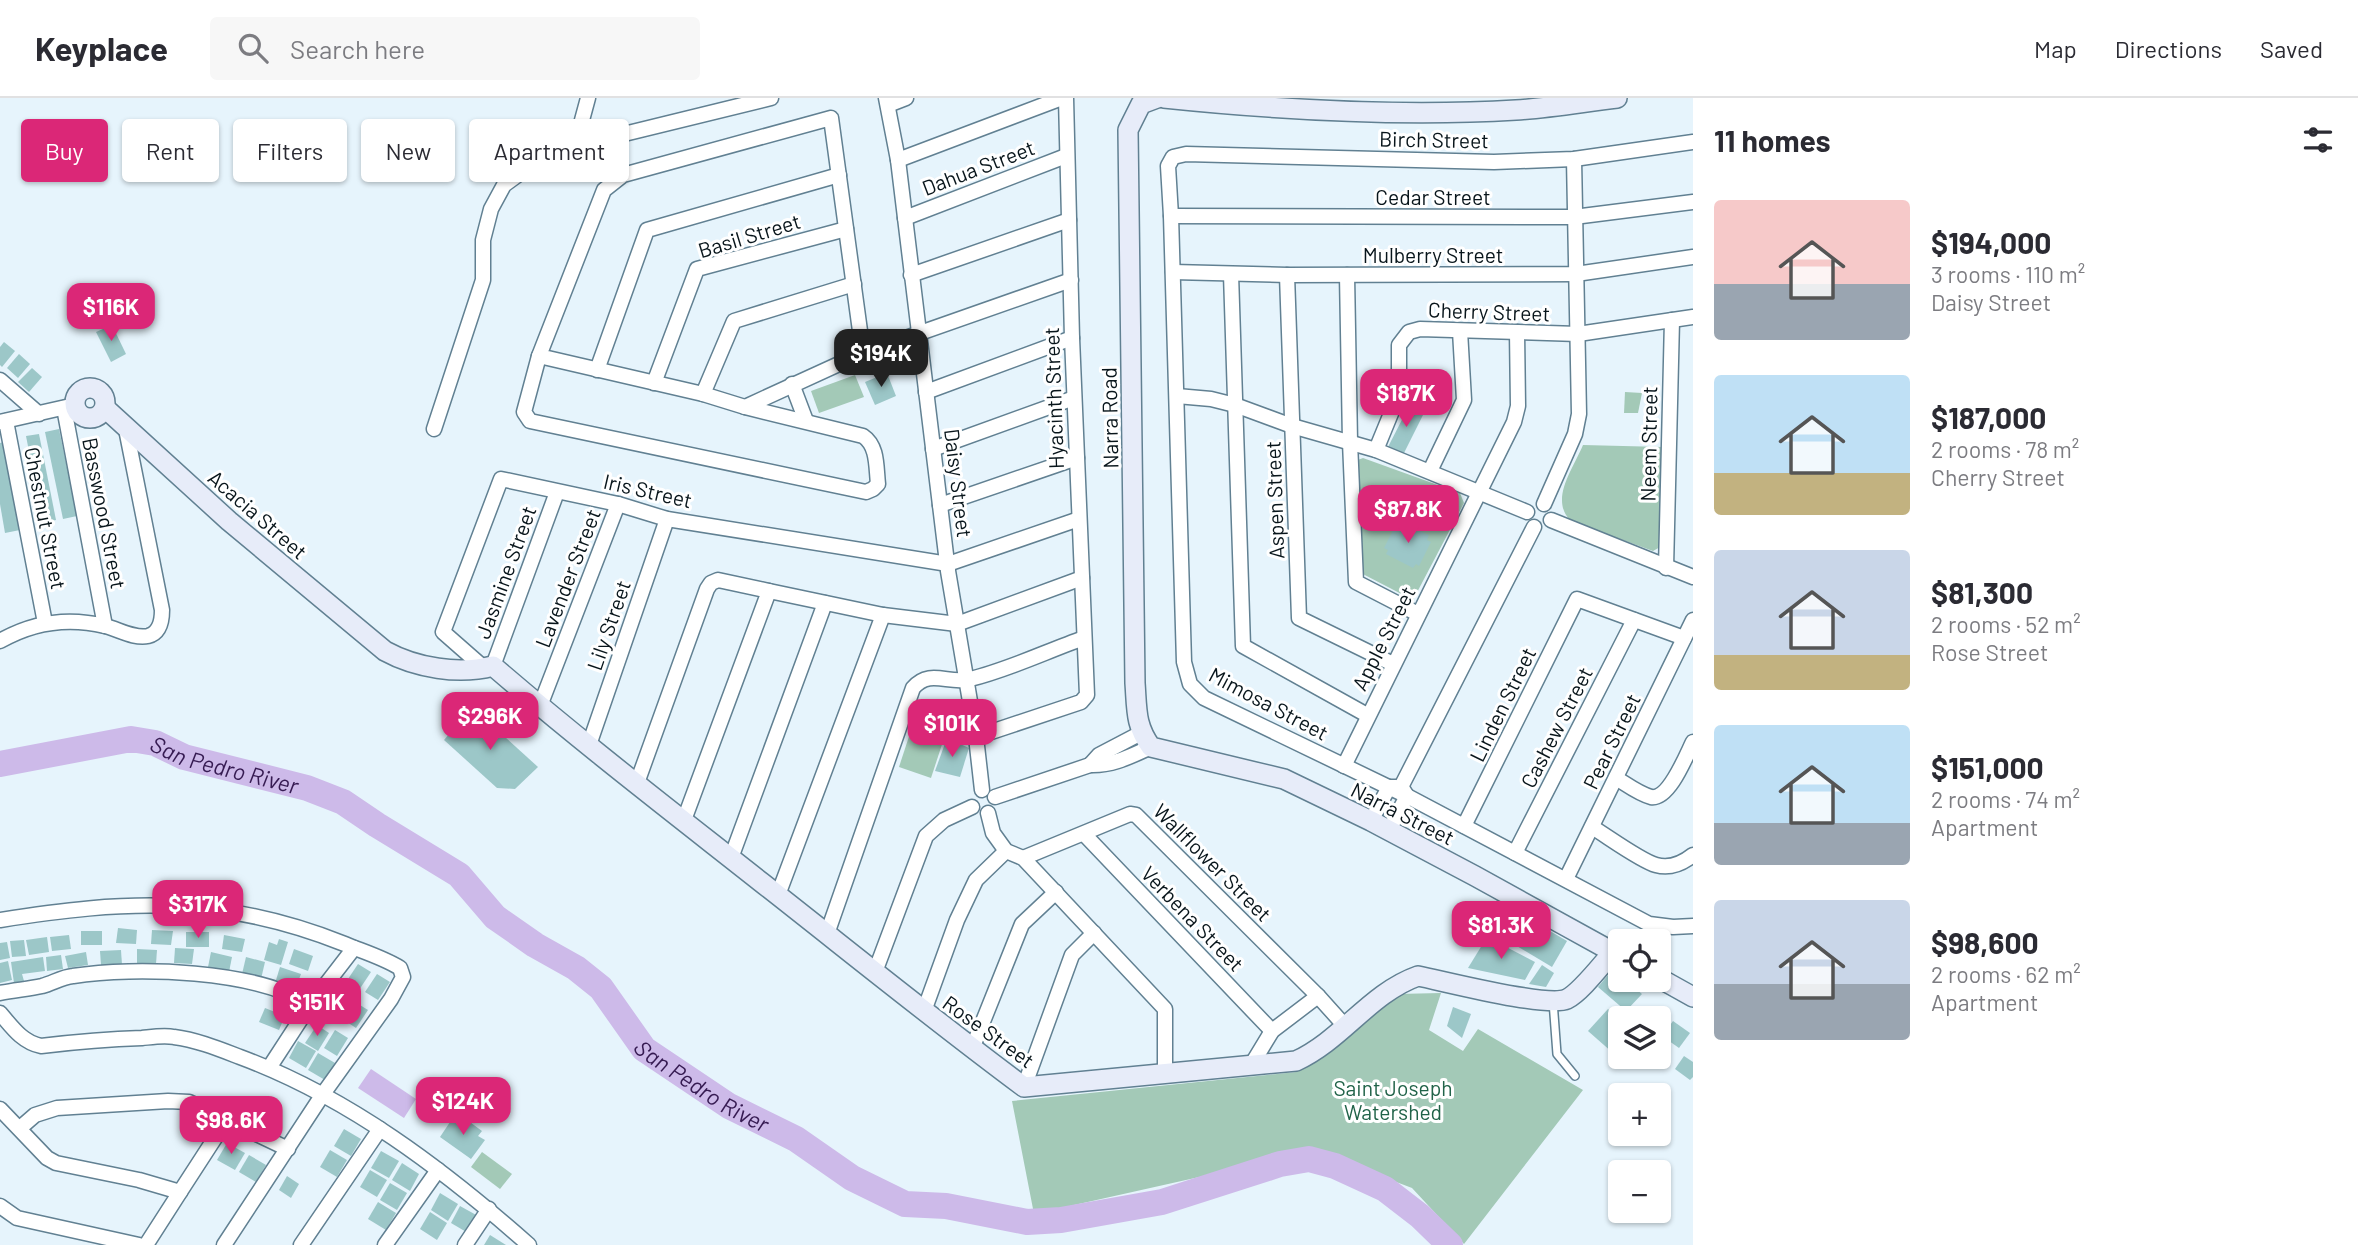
<!DOCTYPE html>
<meta charset="utf-8">
<style>
:root{--surface:#fff;--page:#f7f7f7;--text:#2b2b33;--muted:#7c7c81;--line:#e1e1e2;--accent:#db2777}
body{margin:0;font-family:Barlow,sans-serif;background:var(--page);color:var(--text);height:100vh;display:flex;flex-direction:column;font-size:26px;white-space:nowrap}
*{box-sizing:border-box;margin:0}
p{font-size:23px;color:var(--muted)}
.icon{flex:none;width:38px;height:38px;fill:none;stroke:currentColor;stroke-width:2;stroke-linecap:round;stroke-linejoin:round}
.map{position:relative;flex:1;overflow:hidden}
.panel{display:flex;flex-direction:column;background:var(--surface);width:665px}
.panel>*{flex:none}
.banner{position:absolute;left:21px;top:21px;width:665px;height:63px;display:flex;gap:14px}
.fabs{position:absolute;left:1608px;top:831px;display:grid;gap:14px}
.fabs a{display:grid;place-items:center;width:63px;height:63px;border-radius:7px;background:var(--surface);box-shadow:0 2px 5px #0004;font-size:35px}
.price{position:absolute;translate:-50% -60px;padding:0 16px;border-radius:14px;background:var(--accent);color:#fff;font-size:23px;line-height:46px;filter:drop-shadow(0 2px 4px #0008)}
.price::after{content:'';position:absolute;left:50%;top:42px;width:21px;height:16px;margin-left:-10px;background:inherit;clip-path:polygon(0 0,100% 0,50% 100%)}
.price.current{background:#222;color:#fff}
ul{padding:0;list-style:none}
li{display:flex;align-items:center;gap:21px;height:175px;padding:0 21px}
li span{display:grid;place-items:center;flex:none;width:196px;height:140px;border-radius:7px;color:#555}
li>.icon{margin-inline-start:auto}
span .icon{width:84px;height:84px;fill:#fffc;stroke-width:1}
li b{font-size:30px}
h2{display:flex;justify-content:space-between;align-items:center;height:84px;padding:0 21px;font-size:30px}
.tag{padding:0 24px;border-radius:7px;background:var(--surface);box-shadow:0 2px 5px #0004;font-size:24px;line-height:63px}
.tag.current{background:var(--accent);color:#fff}
header{display:flex;align-items:center;gap:42px;box-sizing:border-box;height:98px;padding:0 35px;background:var(--surface);border-bottom:2px solid var(--line)}
header strong{font-size:33px}
nav{display:flex;gap:38px;margin-inline-start:auto;font-size:24px}
.search{width:490px;height:63px;background:var(--page);display:flex;align-items:center;gap:18px;box-sizing:border-box;padding:0 24px;border-radius:7px;color:var(--muted);font-size:26px}
main{display:flex;flex:1;min-height:0}
.map>svg:first-child{display:block}
</style>
<header>
<strong>Keyplace</strong>
<div class="search"><svg class="icon" aria-label="search" viewBox="0 0 24 24"><circle cx="10" cy="10" r="6"/><path d="M15 15l6 6"/></svg>Search here</div>
<nav><a>Map</a><a>Directions</a><a>Saved</a></nav>
</header>
<main>
<div class="map">
<svg width="1693" height="1147" viewBox="0 0 1693 1147">
<rect width="100%" height="100%" fill="#e6f4fc"/>
<g fill="#a3c9b7">
<polygon points="855,277 864,299 819,315 811,293"/>
<polygon points="1625,294 1642,295 1638,315 1624,315"/>
<path d="M1583,347l80,2 -1,99 -9,5 -82,-30c-22,-21 2,-52 12,-76z"/>
<polygon points="1363,360 1460,395 1464,405 1413,502 1359,474 1355,363"/>
<polygon points="918,611 950,622 931,680 899,669"/>
<polygon points="1441,895 1429,932 1463,953 1478,931 1583,992 1464,1146 1412,1090 1315,1053 1034,1116 1012,1003 1296,974 1397,896"/>
<polygon points="482,1054 512,1076 500,1091 471,1069"/>
</g>
<polygon fill="#cdbae9" points="371,971 416,1001 404,1020 358,990"/>
<g fill="none" stroke-linecap="round" stroke-linejoin="round">
<path stroke="#cdbae9" stroke-width="26" id="s1" d="M0,666l131,-25 24,4 29,14 123,31 36,14 34,23 82,50 36,42 40,28 41,23 25,20 43,61 85,57 67,33 56,39 53,26 41,2 81,16 34,-2 101,-18 118,-38 29,-5 26,7 50,23 35,27 30,29"/>
</g>
<g fill="#9cc7c8">
<polygon points="112,227 126,256 111,264 96,234"/>
<polygon points="4,244 15,253 2,269 0,267 0,249"/>
<polygon points="19,256 30,266 18,280 7,270"/>
<polygon points="32,270 42,279 29,294 18,284"/>
<polygon points="887,275 896,298 875,307 865,284"/>
<polygon points="1410,306 1425,313 1403,357 1388,349"/>
<polygon points="59,331 77,418 63,421 45,334"/>
<polygon points="39,336 56,422 43,425 26,338"/>
<polygon points="4,344 20,432 5,435 0,406 0,345"/>
<polygon points="1401,424 1429,437 1427,442 1431,444 1419,468 1416,466 1413,470 1386,456 1388,452 1384,450 1396,426 1400,428"/>
<polygon points="472,609 538,669 515,691 497,690 444,642"/>
<polygon points="947,640 969,650 960,679 935,673"/>
<polygon points="1497,802 1567,843 1552,869 1483,828"/>
<polygon points="118,830 137,832 136,846 116,845"/>
<polygon points="152,832 173,833 171,847 151,846"/>
<rect x="81" y="833" width="21" height="14"/>
<rect x="186" y="834" width="23" height="15"/>
<polygon points="69,837 71,851 52,853 50,839"/>
<polygon points="224,837 245,841 242,854 222,851"/>
<polygon points="47,839 49,854 29,857 26,842"/>
<polygon points="1487,839 1535,864 1525,882 1468,870"/>
<polygon points="279,841 288,844 281,867 264,862 269,844 277,847"/>
<polygon points="24,842 26,858 12,859 10,843"/>
<polygon points="7,844 10,860 0,862 0,845"/>
<polygon points="175,850 194,851 192,866 174,865"/>
<polygon points="137,851 157,852 156,866 137,865"/>
<polygon points="294,851 313,858 308,873 289,866"/>
<polygon points="121,852 122,867 101,867 100,853"/>
<polygon points="86,854 88,867 68,870 65,858"/>
<polygon points="211,854 232,859 229,874 208,869"/>
<polygon points="61,857 63,871 47,873 46,859"/>
<polygon points="43,859 45,873 22,876 24,883 14,885 11,864"/>
<polygon points="246,859 265,864 261,881 242,876"/>
<polygon points="8,863 12,882 0,885 0,865"/>
<polygon points="358,866 371,874 359,892 346,884"/>
<polygon points="1542,867 1554,875 1546,889 1529,886"/>
<polygon points="280,869 301,876 296,889 276,882"/>
<polygon points="1613,871 1620,878 1620,882 1625,882 1642,896 1626,913 1598,889"/>
<polygon points="377,876 390,884 378,902 365,894"/>
<polygon points="336,893 349,901 337,919 325,911"/>
<polygon points="355,904 368,912 356,930 344,922"/>
<polygon points="1453,909 1471,916 1462,940 1447,928"/>
<polygon points="265,910 285,918 279,932 259,924"/>
<polygon points="1608,911 1620,922 1620,946 1613,955 1588,933"/>
<polygon points="1673,923 1690,935 1679,950 1662,938"/>
<polygon points="317,927 329,935 318,953 305,945"/>
<polygon points="335,932 348,940 337,958 324,950"/>
<polygon points="298,943 316,953 306,970 289,960"/>
<polygon points="318,955 335,965 325,982 308,972"/>
<polygon points="1684,958 1693,964 1693,979 1690,982 1675,971"/>
<polygon points="463,1019 482,1033 478,1038 485,1042 471,1061 440,1039 452,1021 459,1026"/>
<polygon points="344,1031 361,1041 351,1058 334,1048"/>
<polygon points="227,1045 245,1055 235,1072 217,1062"/>
<polygon points="330,1052 347,1062 337,1079 320,1069"/>
<polygon points="381,1053 399,1063 389,1080 371,1070"/>
<polygon points="249,1057 266,1067 256,1084 239,1074"/>
<polygon points="402,1065 419,1076 410,1093 392,1082"/>
<polygon points="370,1072 387,1082 377,1099 360,1089"/>
<polygon points="287,1078 299,1086 291,1100 279,1092"/>
<polygon points="390,1085 407,1095 397,1112 380,1102"/>
<polygon points="440,1095 458,1106 448,1123 431,1112"/>
<polygon points="378,1104 396,1115 386,1132 368,1121"/>
<polygon points="460,1108 478,1118 468,1135 451,1125"/>
<polygon points="430,1114 447,1125 437,1142 420,1131"/>
<polygon points="490,1137 506,1147 484,1147"/>
</g>
<g fill="none" stroke-linecap="round" stroke-linejoin="round">
<defs>
<polyline id="lane" points="1553,903 1557,956 1575,978"/>
<g id="street">
<polyline points="886,0 898,62 948,473 976,639 982,692"/>
<polyline points="888,7 906,0"/>
<polyline points="1693,44 1574,61 1494,64 1186,56 1173,59 1168,68 1171,118 1184,564 1190,586 1204,600 1407,698 1649,826 1673,829 1693,828"/>
<polyline points="575,48 588,0"/>
<polyline points="898,62 1062,0"/>
<polyline points="1171,118 1574,119 1693,104"/>
<polyline points="905,120 1066,58"/>
<polyline points="1173,174 1287,177 1576,176 1693,159"/>
<polyline points="1231,176 1243,548 1367,617"/>
<polyline points="911,177 1069,122"/>
<polyline points="1287,177 1299,520 1393,566"/>
<polyline points="1347,177 1350,344 1356,484 1418,516"/>
<polyline points="863,255 831,20 623,77 604,92 539,258 703,296 745,309 863,255 1071,182"/>
<path d="M539,258l-15,56 6,9 336,71 7,-3 5,-5c-2,-17 0,-38 -15,-48l-118,-29"/>
<polyline points="597,272 647,132 839,77"/>
<polyline points="0,282 39,316"/>
<polyline points="654,285 697,171 846,131"/>
<polyline points="792,286 806,323"/>
<polyline points="926,294 1072,240"/>
<polyline points="703,296 734,223 854,186"/>
<polyline points="1177,298 1211,301 1235,307 1292,328 1376,352 1527,414"/>
<polyline points="64,310 105,528"/>
<polyline points="6,323 45,525"/>
<polyline points="0,324 75,307"/>
<polyline points="434,331 483,182 483,142 491,111 504,87 541,60 575,48 771,0"/>
<polyline points="933,351 1074,300"/>
<polyline points="1376,352 1399,296 1399,247 1409,234 1420,231 1578,236 1693,219"/>
<polyline points="1430,373 1464,302 1460,233"/>
<polyline points="1544,406 1575,336 1579,316 1574,61"/>
<polyline points="940,407 1077,360"/>
<polyline points="1551,422 1693,479"/>
<polyline points="1666,470 1672,222"/>
<polyline points="769,493 883,517 957,526 1082,480"/>
<path d="M0,543c33,-19 68,-24 105,-15 13,3 29,13 43,10 12,-3 14,-15 14,-26l-36,-181"/>
<polyline points="493,568 557,394"/>
<polyline points="484,570 443,534 501,381 618,406 667,421 948,466 1079,421"/>
<polyline points="540,608 618,406"/>
<polyline points="976,639 1081,604 1087,597 1072,240 1066,0"/>
<polyline points="589,647 667,421"/>
<polyline points="1090,667 1099,657 1141,635"/>
<polyline points="1344,668 1514,324 1518,308 1517,234"/>
<path d="M1616,680c10,6 23,16 35,19 18,3 35,-41 42,-55"/>
<polyline points="637,685 707,491 711,485 718,482 769,493 684,722"/>
<polyline points="1401,689 1534,429"/>
<path d="M995,699l95,-32c23,1 41,-9 61,-18"/>
<polyline points="988,715 993,735 1006,753 1023,760 1165,911 1165,974"/>
<polyline points="1371,723 1389,689 1396,689"/>
<polyline points="1464,728 1577,501 1684,540"/>
<path d="M1592,729c15,9 49,34 64,38 14,4 27,-2 37,-10"/>
<polyline points="1389,732 1407,698 1402,690"/>
<polyline points="1084,736 1272,933"/>
<polyline points="1515,755 1634,522"/>
<polyline points="731,760 825,505"/>
<polyline points="1023,760 1130,716 1136,717 1318,898 1345,928"/>
<polyline points="1566,781 1693,522"/>
<polyline points="778,797 883,517"/>
<path d="M0,822c125,-20 221,-25 342,23 19,8 40,14 58,25l3,9 -12,22 -68,95 -99,151"/>
<path d="M827,836l86,-246c17,-20 36,-3 57,-9 38,-9 77,-28 114,-41"/>
<polyline points="875,874 926,738 944,722 972,709"/>
<path d="M0,895c14,-3 29,-4 42,-7 11,-3 20,-9 31,-10 62,-10 184,-6 237,29l44,-57"/>
<polyline points="924,913 957,822 976,782 1006,753"/>
<path d="M0,915c12,14 22,29 41,33 33,-4 67,-7 101,-8 10,-1 22,-3 32,-1 23,3 45,12 66,20 108,40 203,112 289,188"/>
<polyline points="972,951 1022,826 1056,794"/>
<polyline points="1252,966 1272,933 1318,898"/>
<polyline points="269,970 310,907"/>
<polyline points="1024,989 1072,857 1094,835"/>
<polyline points="0,1011 47,1060 56,1065 139,1082 180,1094 146,1147"/>
<polyline points="20,1030 35,1017 57,1010 168,1003 189,1004 288,1051"/>
<polyline points="180,1094 226,1023"/>
<polyline points="0,1108 17,1120 139,1147"/>
<polyline points="301,1147 380,1031"/>
<polyline points="385,1147 438,1072"/>
<polyline points="465,1147 489,1111"/>
</g>
<g id="secondary">
<path d="M1157,0l-16,6 -13,26 7,553c2,26 0,42 16,64l133,32 87,42 104,55 145,80"/>
<path d="M1164,0c116,12 235,19 352,12 34,-2 67,-8 101,-12"/>
<circle cx="90" cy="305" r="15"/>
<path d="M105,310l124,113 156,130c31,17 74,24 108,15 87,75 178,145 268,216 88,69 174,139 263,205l272,-26c46,-21 74,-68 122,-85 26,5 129,32 149,23 14,-7 35,-35 46,-47"/>
<polyline points="1659,880 1693,899"/>
</g>
</defs>
<use href="#lane" stroke="#618092" stroke-width="10"/>
<use href="#street" stroke="#618092" stroke-width="17"/>
<use href="#secondary" stroke="#618092" stroke-width="22"/>
<use href="#lane" stroke="#fff" stroke-width="7"/>
<use href="#street" stroke="#fff" stroke-width="14"/>
<use href="#secondary" stroke="#e7ecf9" stroke-width="19"/>
</g>
<g text-anchor="middle" dominant-baseline="central" stroke-width="6" stroke-linejoin="round" paint-order="stroke">
<g font-size="21" fill="#08151b" stroke="#fff">
<text transform="translate(1434 41) rotate(1)">Birch Street</text>
<text transform="translate(978 69) rotate(-21)">Dahua Street</text>
<text x="1433" y="98">Cedar Street</text>
<text transform="translate(749 137) rotate(-17)">Basil Street</text>
<text x="1433" y="156">Mulberry Street</text>
<text transform="translate(1489 213) rotate(2)">Cherry Street</text>
<text transform="translate(1053 300) rotate(-92)">Hyacinth Street</text>
<text transform="translate(1109 320) rotate(-91)">Narra Road</text>
<text transform="translate(1648 346) rotate(-89)">Neem Street</text>
<text transform="translate(959 385) rotate(83)">Daisy Street</text>
<text transform="translate(648 392) rotate(13)">Iris Street</text>
<text transform="translate(1274 402) rotate(-92)">Aspen Street</text>
<text transform="translate(105 415) rotate(79)">Basswood Street</text>
<text transform="translate(258 416) rotate(41)">Acacia Street</text>
<text transform="translate(46 420) rotate(79)">Chestnut Street</text>
<text transform="translate(505 474) rotate(-70)">Jasmine Street</text>
<text transform="translate(567 480) rotate(-69)">Lavender Street</text>
<text transform="translate(608 527) rotate(-71)">Lily Street</text>
<text transform="translate(1383 540) rotate(-63)">Apple Street</text>
<text transform="translate(1269 605) rotate(28)">Mimosa Street</text>
<text transform="translate(1502 606) rotate(-64)">Linden Street</text>
<text transform="translate(1556 629) rotate(-63)">Cashew Street</text>
<text transform="translate(1611 643) rotate(-64)">Pear Street</text>
<text transform="translate(1403 715) rotate(27)">Narra Street</text>
<text transform="translate(1213 764) rotate(45)">Wallflower Street</text>
<text transform="translate(1193 820) rotate(46)">Verbena Street</text>
<text transform="translate(989 933) rotate(36)">Rose Street</text>
</g>
<g font-size="21" fill="#216349" stroke="#fff">
<text x="1393" y="989">Saint Joseph<tspan x="1393" dy="24">Watershed</tspan></text>
</g>
<g font-size="23" font-style="italic" fill="#361b52" stroke="#fff">
<text stroke="none"><textPath href="#s1" startOffset="231">San Pedro River</textPath></text>
<text stroke="none"><textPath href="#s1" startOffset="819">San Pedro River</textPath></text>
</g>
</g>
</svg>
<div class="fabs">
<a><svg class="icon" aria-label="locate" viewBox="0 0 24 24"><circle cx="12" cy="12" r="6"/><path d="M12 2v4M12 18v4M2 12h4M18 12h4"/></svg></a>
<a><svg class="icon" aria-label="layers" viewBox="0 0 24 24"><path d="M12 4l9 5-9 5-9-5zM3 14l9 5 9-5"/></svg></a>
<a>+</a>
<a>−</a>
</div>
<b class="price" style="left:111px;top:245px">$116K</b>
<b class="price current" style="left:881px;top:291px">$194K</b>
<b class="price" style="left:1406px;top:331px">$187K</b>
<b class="price" style="left:1408px;top:447px">$87.8K</b>
<b class="price" style="left:490px;top:654px">$296K</b>
<b class="price" style="left:952px;top:661px">$101K</b>
<b class="price" style="left:198px;top:842px">$317K</b>
<b class="price" style="left:1501px;top:863px">$81.3K</b>
<b class="price" style="left:317px;top:940px">$151K</b>
<b class="price" style="left:463px;top:1039px">$124K</b>
<b class="price" style="left:231px;top:1058px">$98.6K</b>
<div class="banner">
<a class="tag current">Buy</a>
<a class="tag">Rent</a>
<a class="tag">Filters</a>
<a class="tag">New</a>
<a class="tag">Apartment</a>
</div>
</div>
<section class="panel">
<h2>11 homes<svg class="icon" aria-label="filters" viewBox="0 0 24 24"><path d="M4 7h16M4 17h16"/><circle cx="9" cy="7" r="2"/><circle cx="15" cy="17" r="2"/></svg></h2>
<ul>
<li><span style="background:linear-gradient(#f6c9c9 60%,#9aa5b1 0)"><svg class="icon" aria-label="home" viewBox="0 0 24 24"><path d="M3 11l9-7 9 7M6 9v11h12V9"/></svg></span><div><b>$194,000</b><p>3 rooms · 110 m²</p><p>Daisy Street</p></div></li>
<li><span style="background:linear-gradient(#bfe0f5 70%,#c2b280 0)"><svg class="icon" aria-label="home" viewBox="0 0 24 24"><path d="M3 11l9-7 9 7M6 9v11h12V9"/></svg></span><div><b>$187,000</b><p>2 rooms · 78 m²</p><p>Cherry Street</p></div></li>
<li><span style="background:linear-gradient(#c9d6e8 75%,#c2b280 0)"><svg class="icon" aria-label="home" viewBox="0 0 24 24"><path d="M3 11l9-7 9 7M6 9v11h12V9"/></svg></span><div><b>$81,300</b><p>2 rooms · 52 m²</p><p>Rose Street</p></div></li>
<li><span style="background:linear-gradient(#bfe0f5 70%,#9aa5b1 0)"><svg class="icon" aria-label="home" viewBox="0 0 24 24"><path d="M3 11l9-7 9 7M6 9v11h12V9"/></svg></span><div><b>$151,000</b><p>2 rooms · 74 m²</p><p>Apartment</p></div></li>
<li><span style="background:linear-gradient(#c9d6e8 60%,#9aa5b1 0)"><svg class="icon" aria-label="home" viewBox="0 0 24 24"><path d="M3 11l9-7 9 7M6 9v11h12V9"/></svg></span><div><b>$98,600</b><p>2 rooms · 62 m²</p><p>Apartment</p></div></li>
</ul>
</section>
</main>
